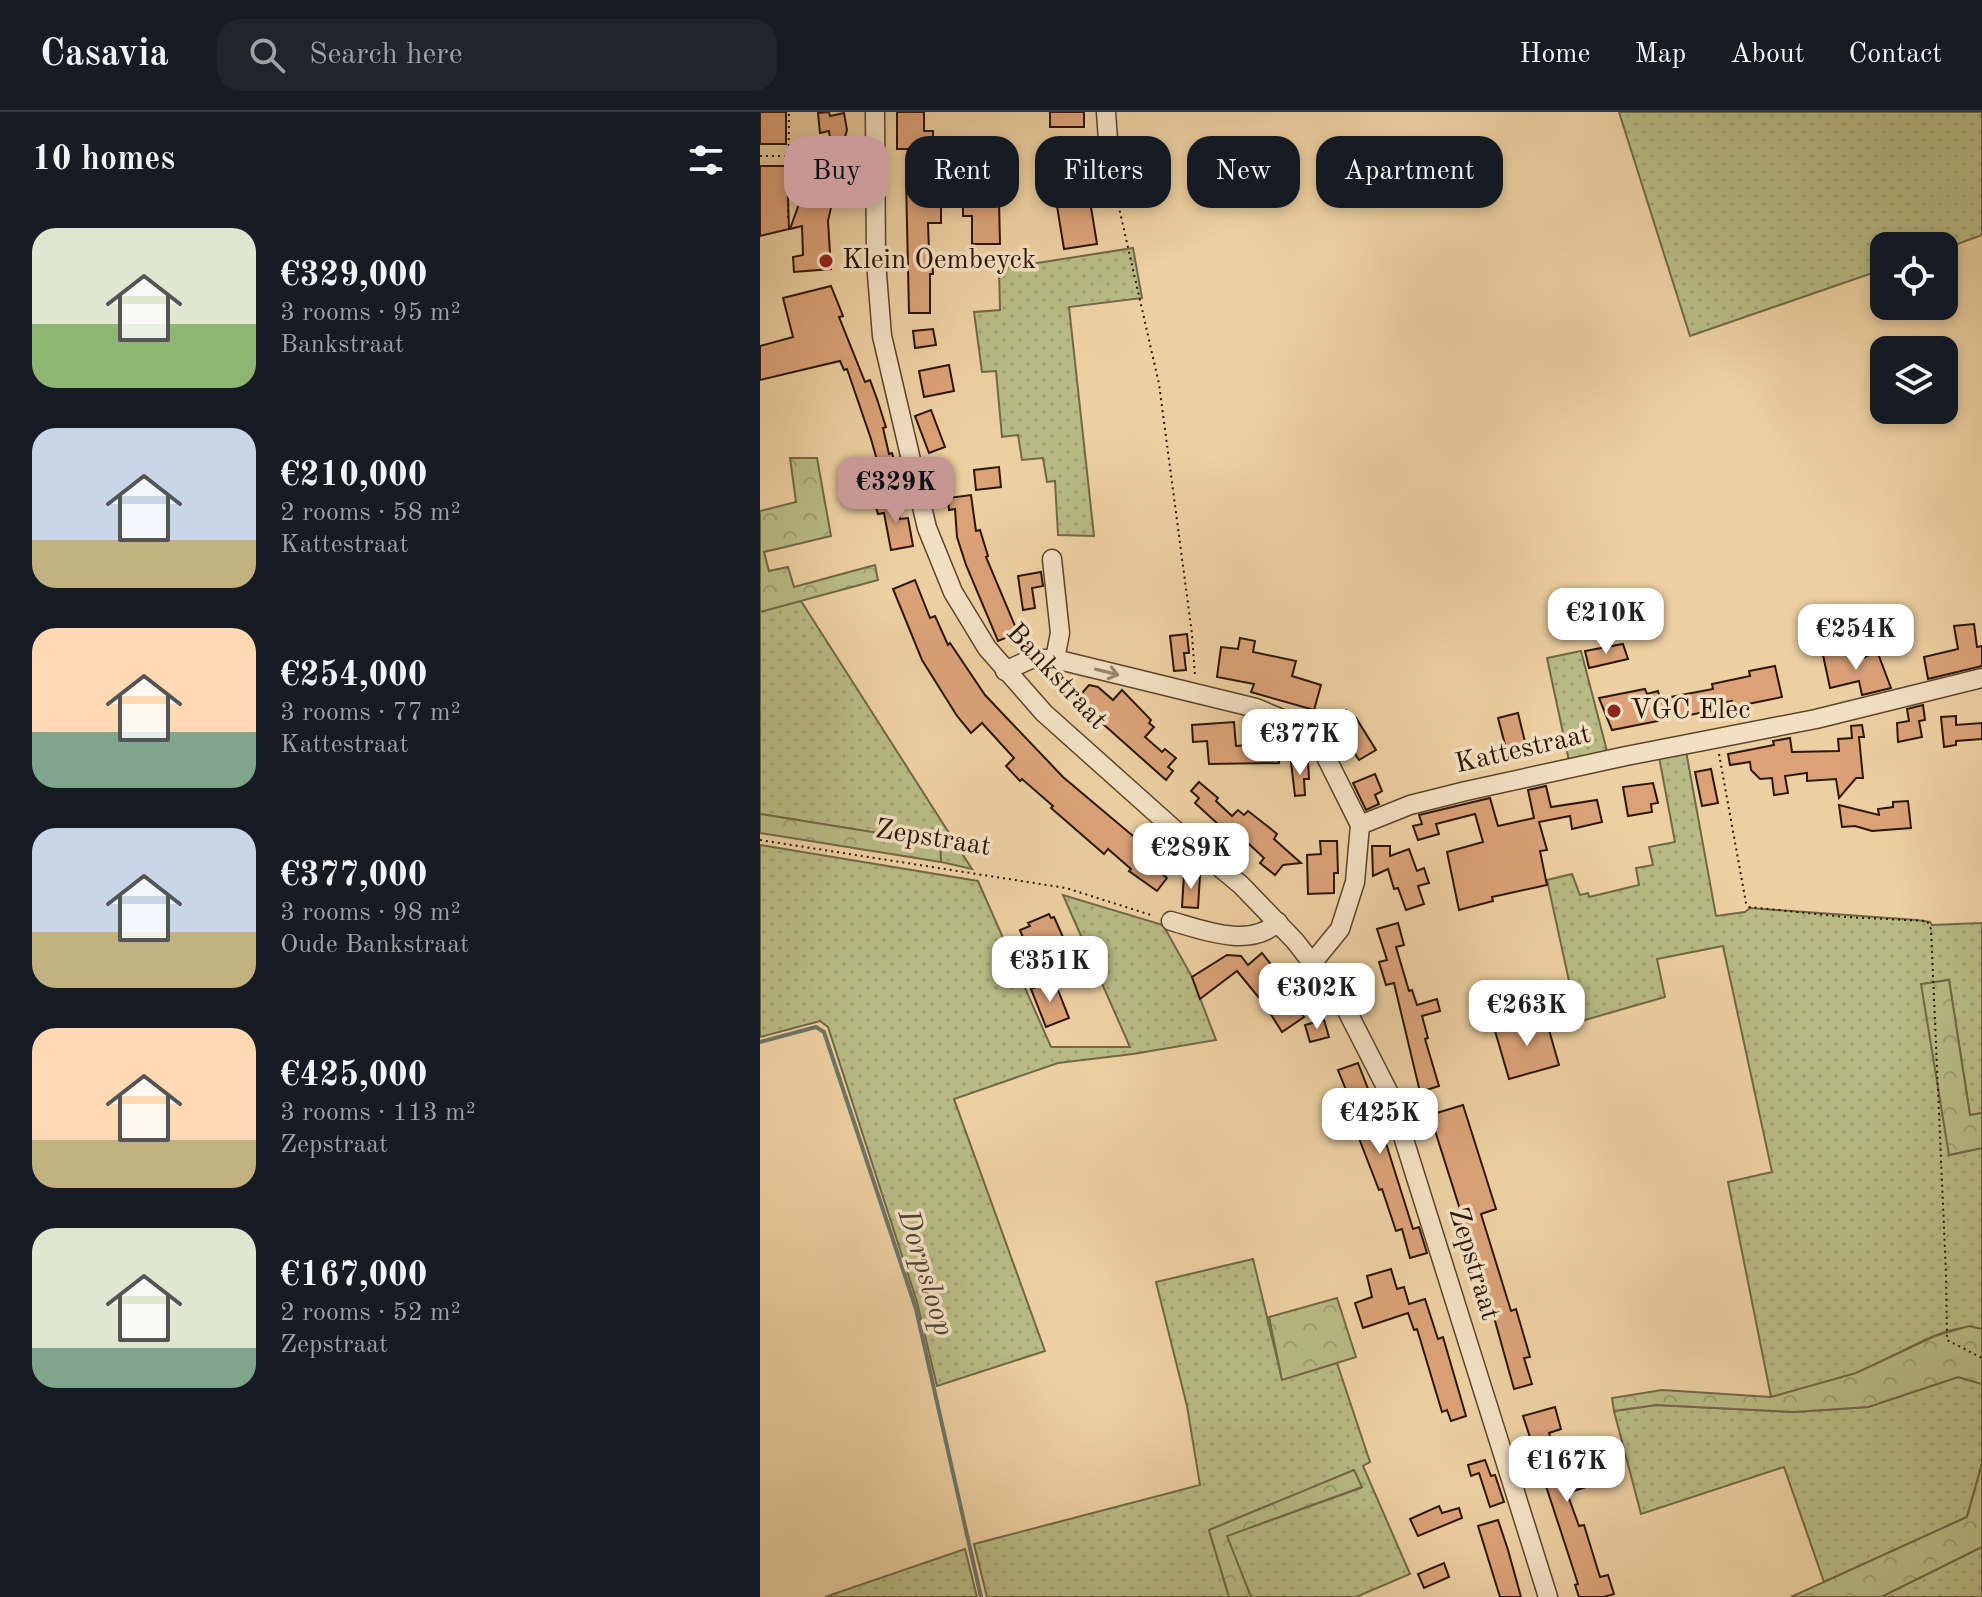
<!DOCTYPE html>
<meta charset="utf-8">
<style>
:root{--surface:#171b24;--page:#20242c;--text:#f1f3f6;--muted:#9ea1a6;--line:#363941;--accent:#c59692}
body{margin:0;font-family:"Old Standard TT",serif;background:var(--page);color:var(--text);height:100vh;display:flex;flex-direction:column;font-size:30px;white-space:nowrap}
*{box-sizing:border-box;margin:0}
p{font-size:26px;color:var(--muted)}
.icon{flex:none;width:44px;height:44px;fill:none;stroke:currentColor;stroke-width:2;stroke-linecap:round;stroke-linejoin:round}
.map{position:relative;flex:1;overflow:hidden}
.details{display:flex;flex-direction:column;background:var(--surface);width:760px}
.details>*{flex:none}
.hud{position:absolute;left:24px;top:24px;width:760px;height:72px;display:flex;gap:16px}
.buttons{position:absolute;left:1110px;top:120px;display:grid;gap:16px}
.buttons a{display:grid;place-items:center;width:88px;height:88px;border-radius:16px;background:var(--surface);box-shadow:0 4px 12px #0003;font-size:40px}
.price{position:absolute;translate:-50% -68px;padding:0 18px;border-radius:16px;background:#fff;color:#222;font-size:26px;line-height:52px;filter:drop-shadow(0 2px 4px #0008)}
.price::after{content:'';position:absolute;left:50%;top:48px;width:24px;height:18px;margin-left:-12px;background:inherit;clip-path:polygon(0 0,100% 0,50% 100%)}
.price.selected{background:var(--accent);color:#111}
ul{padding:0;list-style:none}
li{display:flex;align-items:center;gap:24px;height:200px;padding:0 32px}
li span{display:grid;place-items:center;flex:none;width:224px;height:160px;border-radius:24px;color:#555}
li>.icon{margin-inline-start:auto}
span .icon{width:96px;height:96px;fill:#fffc;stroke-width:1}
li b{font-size:34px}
h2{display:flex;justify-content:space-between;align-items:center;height:96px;padding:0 32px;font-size:34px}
.pill{padding:0 28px;border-radius:24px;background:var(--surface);box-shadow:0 4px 12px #0003;font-size:28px;line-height:72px}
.pill.selected{background:var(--accent);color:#111}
header{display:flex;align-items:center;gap:48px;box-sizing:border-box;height:112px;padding:0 40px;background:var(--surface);border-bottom:2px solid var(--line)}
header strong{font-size:38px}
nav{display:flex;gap:44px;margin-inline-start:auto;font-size:28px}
.search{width:560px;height:72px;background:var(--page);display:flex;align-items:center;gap:20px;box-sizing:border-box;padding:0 28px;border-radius:24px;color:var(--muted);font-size:30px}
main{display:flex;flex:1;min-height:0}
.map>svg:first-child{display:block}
</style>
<header>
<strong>Casavia</strong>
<div class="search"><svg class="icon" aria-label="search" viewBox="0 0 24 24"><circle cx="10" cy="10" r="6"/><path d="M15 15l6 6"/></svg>Search here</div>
<nav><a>Home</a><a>Map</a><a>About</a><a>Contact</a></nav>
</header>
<main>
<section class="details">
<h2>10 homes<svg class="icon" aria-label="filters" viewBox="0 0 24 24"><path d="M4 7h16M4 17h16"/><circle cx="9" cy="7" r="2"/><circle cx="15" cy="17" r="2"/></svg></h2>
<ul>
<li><span style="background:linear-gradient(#dfe7d0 60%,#8fb573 0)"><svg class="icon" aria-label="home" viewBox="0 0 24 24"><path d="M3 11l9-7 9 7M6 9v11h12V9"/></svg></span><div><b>€329,000</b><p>3 rooms · 95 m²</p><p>Bankstraat</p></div></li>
<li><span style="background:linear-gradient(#c9d6e8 70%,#c2b280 0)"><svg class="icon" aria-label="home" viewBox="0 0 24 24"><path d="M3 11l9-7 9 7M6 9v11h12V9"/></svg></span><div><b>€210,000</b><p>2 rooms · 58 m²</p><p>Kattestraat</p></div></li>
<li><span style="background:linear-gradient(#ffd9b3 65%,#7fa58c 0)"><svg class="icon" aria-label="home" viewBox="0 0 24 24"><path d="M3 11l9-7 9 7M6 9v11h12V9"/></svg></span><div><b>€254,000</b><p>3 rooms · 77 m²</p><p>Kattestraat</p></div></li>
<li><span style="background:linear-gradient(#c9d6e8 65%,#c2b280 0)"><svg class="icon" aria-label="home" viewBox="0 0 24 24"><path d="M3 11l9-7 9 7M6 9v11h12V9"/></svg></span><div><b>€377,000</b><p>3 rooms · 98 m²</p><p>Oude Bankstraat</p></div></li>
<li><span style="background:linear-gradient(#ffd9b3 70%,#c2b280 0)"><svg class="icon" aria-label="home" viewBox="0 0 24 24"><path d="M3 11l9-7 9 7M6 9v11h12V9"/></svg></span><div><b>€425,000</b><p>3 rooms · 113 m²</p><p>Zepstraat</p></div></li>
<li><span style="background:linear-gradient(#dfe7d0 75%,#7fa58c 0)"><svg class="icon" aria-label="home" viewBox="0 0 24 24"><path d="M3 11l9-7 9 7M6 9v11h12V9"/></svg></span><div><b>€167,000</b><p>2 rooms · 52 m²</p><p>Zepstraat</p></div></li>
</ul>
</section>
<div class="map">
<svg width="1222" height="1485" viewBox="0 0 1222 1485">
<defs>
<pattern id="green-dots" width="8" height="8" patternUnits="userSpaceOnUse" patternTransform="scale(2)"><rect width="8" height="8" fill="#b8bb85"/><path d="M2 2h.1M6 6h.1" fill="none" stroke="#9ea071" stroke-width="1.8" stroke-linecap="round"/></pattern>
<pattern id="forest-crowns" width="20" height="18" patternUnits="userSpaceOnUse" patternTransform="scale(2)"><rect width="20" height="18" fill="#b8bb85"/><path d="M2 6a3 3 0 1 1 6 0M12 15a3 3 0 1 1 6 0" fill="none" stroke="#9ea071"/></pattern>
</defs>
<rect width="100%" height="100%" fill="#edd0a2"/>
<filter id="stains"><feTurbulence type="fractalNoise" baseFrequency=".0025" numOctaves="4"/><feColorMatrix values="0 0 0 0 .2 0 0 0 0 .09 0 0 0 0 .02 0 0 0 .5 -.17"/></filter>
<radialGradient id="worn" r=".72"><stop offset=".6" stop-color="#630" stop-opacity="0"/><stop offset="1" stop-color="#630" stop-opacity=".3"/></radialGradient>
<g fill="url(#green-dots)" stroke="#726844" stroke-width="2">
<polygon points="859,0 1222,0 1222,123 1184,137 1184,134 1124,134 1124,157 930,224"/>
<polygon points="373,136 382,186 309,195 334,424 298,423 295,369 287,370 283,346 262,348 258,323 242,325 236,259 222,260 214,200 240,198 239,157"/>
<polygon points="41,489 212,757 181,750 180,731 0,702 0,498"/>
<polygon points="821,539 847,639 809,649 787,546"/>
<path d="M926,639l30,165 29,-4 5,-4 167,12 13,2 2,3 50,-2v190l-12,2 -21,-135 -27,4 28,171 32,-7v181c-40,-9 -90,32 -127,45 -27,9 -56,15 -84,23l-43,-215 44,-10 -49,-226 -66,13 8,38 -87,25 -31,-142 25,-6 8,21 8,-2 1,4 50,-12 -3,-17 17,-3 -4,-18 26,-5 -16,-85z"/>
<polygon points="0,733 218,769 291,935 370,935 303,783 403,813 432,865 456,928 373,942 298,951 194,987 285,1239 177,1274 157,1190 68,915 60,909 0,925"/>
<polygon points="493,1147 522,1267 577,1251 610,1350 603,1354 650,1462 596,1485 491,1485 466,1424 601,1376 594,1358 449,1418 469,1485 227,1485 214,1432 440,1373 427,1294 396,1170"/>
<polygon points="1198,1265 1222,1272 1222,1351 1207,1405 1064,1470 1024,1355 881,1402 854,1299 896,1293 1034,1300 1108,1295"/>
<polygon points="1222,1435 1222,1485 1121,1485"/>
<polygon points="205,1437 217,1485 65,1485"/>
</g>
<g fill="url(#forest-crowns)" stroke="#726844" stroke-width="2">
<polygon points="30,346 57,346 71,424 4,440 9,459 28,455 34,475 115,453 118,468 0,500 0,399 36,390"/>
<polygon points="0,702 180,731 181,750 0,721"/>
<polygon points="1189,868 1210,1003 1222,1001 1222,1036 1189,1043 1161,872"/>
<polygon points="577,1186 596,1245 522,1268 509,1205"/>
<polygon points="1209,1214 1222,1217 1222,1272 1198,1265 1108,1295 1034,1300 896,1293 854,1299 852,1286 902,1278 1011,1285 1096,1261 1175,1224"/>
<polygon points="1222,1352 1222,1435 1121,1485 1031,1485 1207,1405"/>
<polygon points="594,1358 602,1375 467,1424 491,1485 469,1485 449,1418"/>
</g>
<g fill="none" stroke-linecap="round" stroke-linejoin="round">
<polyline stroke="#6e7667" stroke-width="4" points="0,930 56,915 64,920 156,1197 221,1485"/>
</g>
<g fill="#dba278" stroke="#2d1603" stroke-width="2">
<rect x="0" y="0" width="26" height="32"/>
<polygon points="69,0 70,4 84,1 87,18 85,25 70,26 69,19 60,21 58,1"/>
<polygon points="137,0 164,0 164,19 173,19 173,37 169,37 172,94 181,94 181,111 168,111 169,140 172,140 173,162 170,162 170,201 149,201 146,67 154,67 152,37 137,37"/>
<rect x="290" y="0" width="34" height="15"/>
<polygon points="55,49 80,55 68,109 71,157 34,160 33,145 43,143 42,114 30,117 44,78 47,78"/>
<polygon points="0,54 27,54 29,117 0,124"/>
<polygon points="203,89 239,89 240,132 212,132 212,104 203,104"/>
<polygon points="330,89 337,132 304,137 297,94"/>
<polygon points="71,174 83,204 79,205 105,270 110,268 117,287 126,315 123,316 129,342 132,341 143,383 128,387 111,327 87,257 84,258 80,249 0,268 0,234 33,225 23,186"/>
<polygon points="173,217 176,233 155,236 153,219"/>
<polygon points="189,253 194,279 164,285 159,259"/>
<polygon points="171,298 185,335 169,341 155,304"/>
<polygon points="239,355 241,375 216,378 214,358"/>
<polygon points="211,383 216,419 220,418 228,444 226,445 258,521 238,529 206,453 197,425 195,397 189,398 188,386"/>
<polygon points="135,387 140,407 148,406 153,434 131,438 124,401 118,402 115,392"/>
<polygon points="281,460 283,474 272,476 275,496 263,498 258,464"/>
<polygon points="155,468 170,506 175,504 188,533 190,531 225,583 303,665 398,745 391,753 407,766 397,779 369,759 371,757 348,737 344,742 291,696 293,694 262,667 260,669 246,654 254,646 222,611 211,621 197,604 162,548 133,477"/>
<polygon points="1214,512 1217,535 1222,534 1222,554 1168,567 1164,545 1198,537 1194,514"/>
<polygon points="427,522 429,541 424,541 426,558 414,559 410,524"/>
<polygon points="480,526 495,529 493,540 536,549 532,564 561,573 554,598 491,580 494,572 457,565 461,535 478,537"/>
<polygon points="863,532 868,547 829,556 825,539"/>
<polygon points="1090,537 1093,551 1117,539 1131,576 1102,583 1099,569 1070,576 1063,543"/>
<polygon points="1015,554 1022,585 973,595 972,589 944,594 945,600 919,605 918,596 896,601 898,609 852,618 839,586 885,577 887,582 898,579 900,587 953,577 952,572 990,564 989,559"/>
<polygon points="329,573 338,575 353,588 362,578 391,608 389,611 394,615 385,625 402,640 405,637 416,646 408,655 413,659 406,668 316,588"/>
<polygon points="1163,593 1165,608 1159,609 1162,625 1138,630 1137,611 1149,609 1147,597"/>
<polygon points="586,598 593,608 596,606 616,638 599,648 579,617 582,615 575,605"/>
<polygon points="758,601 766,634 747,640 738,606"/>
<polygon points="1196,604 1196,613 1222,611 1222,627 1196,629 1196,633 1184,635 1181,605"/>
<polygon points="474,610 476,634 504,632 504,635 518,633 519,651 449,652 447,629 433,630 432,613"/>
<polygon points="1102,613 1104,625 1099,625 1103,666 1096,666 1079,686 1076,667 1047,669 1047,661 1025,664 1028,681 1014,683 1012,666 1000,667 991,658 990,650 970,653 968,642 1014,633 1013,629 1030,626 1032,640 1079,639 1078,627 1092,626 1091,614"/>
<polygon points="548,649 549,667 544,667 545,683 535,684 531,650"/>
<polygon points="951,657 958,691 942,694 935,660"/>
<polygon points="615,662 622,679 615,683 619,692 606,698 593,671"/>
<polygon points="439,670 458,686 456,689 472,704 478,698 484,703 488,699 506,713 517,722 514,727 541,751 523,753 515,763 500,751 504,746 489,732 485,737 435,691 439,686 431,679"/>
<polygon points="893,671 898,691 891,692 892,700 868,704 863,675"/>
<polygon points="786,674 791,695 837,688 842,710 812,717 810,704 779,710 787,738 780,739 787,773 732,785 733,789 699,798 687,740 723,730 715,702 676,712 679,722 658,728 653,714 662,712 659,703 730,686 738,714 774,706 768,678"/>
<polygon points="1148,689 1151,716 1112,719 1095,714 1082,715 1079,693 1119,703 1118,697 1133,695 1133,690"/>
<polygon points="560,729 577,729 578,761 574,761 574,781 548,782 547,743 561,742"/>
<polygon points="612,734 630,734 630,744 649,737 657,759 664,756 669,771 658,774 664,792 646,798 638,776 634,777 628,757 613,764"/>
<polygon points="424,762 440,763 438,796 422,795"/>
<polygon points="289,802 291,806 294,805 303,825 268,838 260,818 270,814 268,811"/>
<polygon points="638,811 644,833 636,835 649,879 652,878 657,893 677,887 680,899 662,904 668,926 665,927 679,974 660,980 634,871 626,873 619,850 627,848 617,817"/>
<polygon points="502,841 521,865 518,868 544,905 522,920 505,893 477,859 440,887 432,865 467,843 481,844 488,853"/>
<polygon points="294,868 309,906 286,915 271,877"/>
<polygon points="785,904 799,953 749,967 735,919"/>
<polygon points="564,908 569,925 550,930 545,913"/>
<polygon points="598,951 612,987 653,1117 659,1115 667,1141 650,1146 642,1117 636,1119 622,1077 619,1078 600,1029 592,993 578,958"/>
<polygon points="703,993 736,1097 721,1102 751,1199 756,1197 770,1245 764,1246 772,1272 754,1277 732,1198 670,1003"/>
<polygon points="631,1157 637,1177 644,1175 649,1192 665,1187 678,1227 683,1225 706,1304 691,1309 687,1298 682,1300 657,1217 654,1218 648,1201 603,1216 595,1191 612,1185 607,1164"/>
<polygon points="795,1295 801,1317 789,1321 805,1368 838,1357 842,1370 807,1381 819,1414 824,1413 840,1465 848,1463 854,1482 844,1485 819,1485 815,1473 818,1472 805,1432 763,1304"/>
<polygon points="725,1348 731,1364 735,1363 744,1390 730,1395 719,1361 711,1364 708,1353"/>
<polygon points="679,1394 682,1401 699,1396 702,1406 658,1424 650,1407"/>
<polygon points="738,1408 748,1438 761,1485 740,1485 718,1414"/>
<polygon points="684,1451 689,1465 664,1476 658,1462"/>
</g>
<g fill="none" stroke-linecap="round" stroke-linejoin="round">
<defs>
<g id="minor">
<polyline points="115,0 116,150 122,224 167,416 193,480 227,536 284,601 416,719 481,773 535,829 582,889 630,983 788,1485"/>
<polyline points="344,77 351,70 346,0"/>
<polyline points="292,447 300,521 295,547"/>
<polyline points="245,559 271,547 295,547 496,596 534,612 558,629 600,713 595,770 580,817 553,850"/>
<polyline points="600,713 650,693 706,679 866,644 1056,607 1222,566"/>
<path d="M411,809c32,9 79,28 107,1"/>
</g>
</defs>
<use href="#minor" stroke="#5d442b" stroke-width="21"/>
<g stroke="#2d1603" stroke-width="2" stroke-dasharray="2 4" stroke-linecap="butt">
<polyline points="0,44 28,44 44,48 98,42"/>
<polyline points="357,87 399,272 432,522 435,565"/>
<polyline points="28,106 29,0"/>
<polyline points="959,642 986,791 989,795 1085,805 1167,809 1171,817 1186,1162 1187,1228 1222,1246"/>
<polyline points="0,728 306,776 394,804"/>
</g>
<use href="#minor" stroke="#f3e0c3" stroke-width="18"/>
</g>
<defs><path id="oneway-shaft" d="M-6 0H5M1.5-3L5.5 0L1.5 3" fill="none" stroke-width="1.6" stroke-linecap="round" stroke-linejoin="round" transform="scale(2)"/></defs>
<use stroke="#9a856d" href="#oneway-shaft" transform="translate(347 560) rotate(14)"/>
<g fill="#8f2418" stroke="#f3e0c3" stroke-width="3">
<circle cx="66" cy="149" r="8"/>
<circle cx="854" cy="599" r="8"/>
</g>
<g text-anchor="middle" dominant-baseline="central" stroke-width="7" stroke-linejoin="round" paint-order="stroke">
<g font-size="28" fill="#2d1603" stroke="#f3e0c3" text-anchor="start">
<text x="82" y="149">Klein Oembeyck</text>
<text x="870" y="599">VGC Elec</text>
</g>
<g font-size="28" fill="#2d1603" stroke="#f3e0c3">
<text transform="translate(296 565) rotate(47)">Bankstraat</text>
<text transform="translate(763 638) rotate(-13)">Kattestraat</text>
<text transform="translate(173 727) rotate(9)">Zepstraat</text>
<text transform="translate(713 1152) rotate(73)">Zepstraat</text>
</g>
<g font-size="30" font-style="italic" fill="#4e4635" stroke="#f3e0c3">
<text transform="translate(165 1161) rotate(73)">Dorpsloop</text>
</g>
</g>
<rect width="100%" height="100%" filter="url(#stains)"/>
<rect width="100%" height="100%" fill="url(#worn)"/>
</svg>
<div class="buttons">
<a><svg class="icon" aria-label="locate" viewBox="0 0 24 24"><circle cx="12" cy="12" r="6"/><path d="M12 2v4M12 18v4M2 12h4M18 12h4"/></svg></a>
<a><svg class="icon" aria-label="layers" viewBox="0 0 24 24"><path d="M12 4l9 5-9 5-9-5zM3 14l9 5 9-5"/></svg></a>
</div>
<b class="price selected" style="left:136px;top:413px">€329K</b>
<b class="price" style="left:846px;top:544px">€210K</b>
<b class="price" style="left:1096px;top:560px">€254K</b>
<b class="price" style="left:540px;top:665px">€377K</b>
<b class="price" style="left:431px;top:779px">€289K</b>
<b class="price" style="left:290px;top:892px">€351K</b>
<b class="price" style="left:557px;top:919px">€302K</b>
<b class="price" style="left:767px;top:936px">€263K</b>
<b class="price" style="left:620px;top:1044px">€425K</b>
<b class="price" style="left:807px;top:1392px">€167K</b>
<div class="hud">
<a class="pill selected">Buy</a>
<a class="pill">Rent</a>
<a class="pill">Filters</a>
<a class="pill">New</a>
<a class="pill">Apartment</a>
</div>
</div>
</main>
